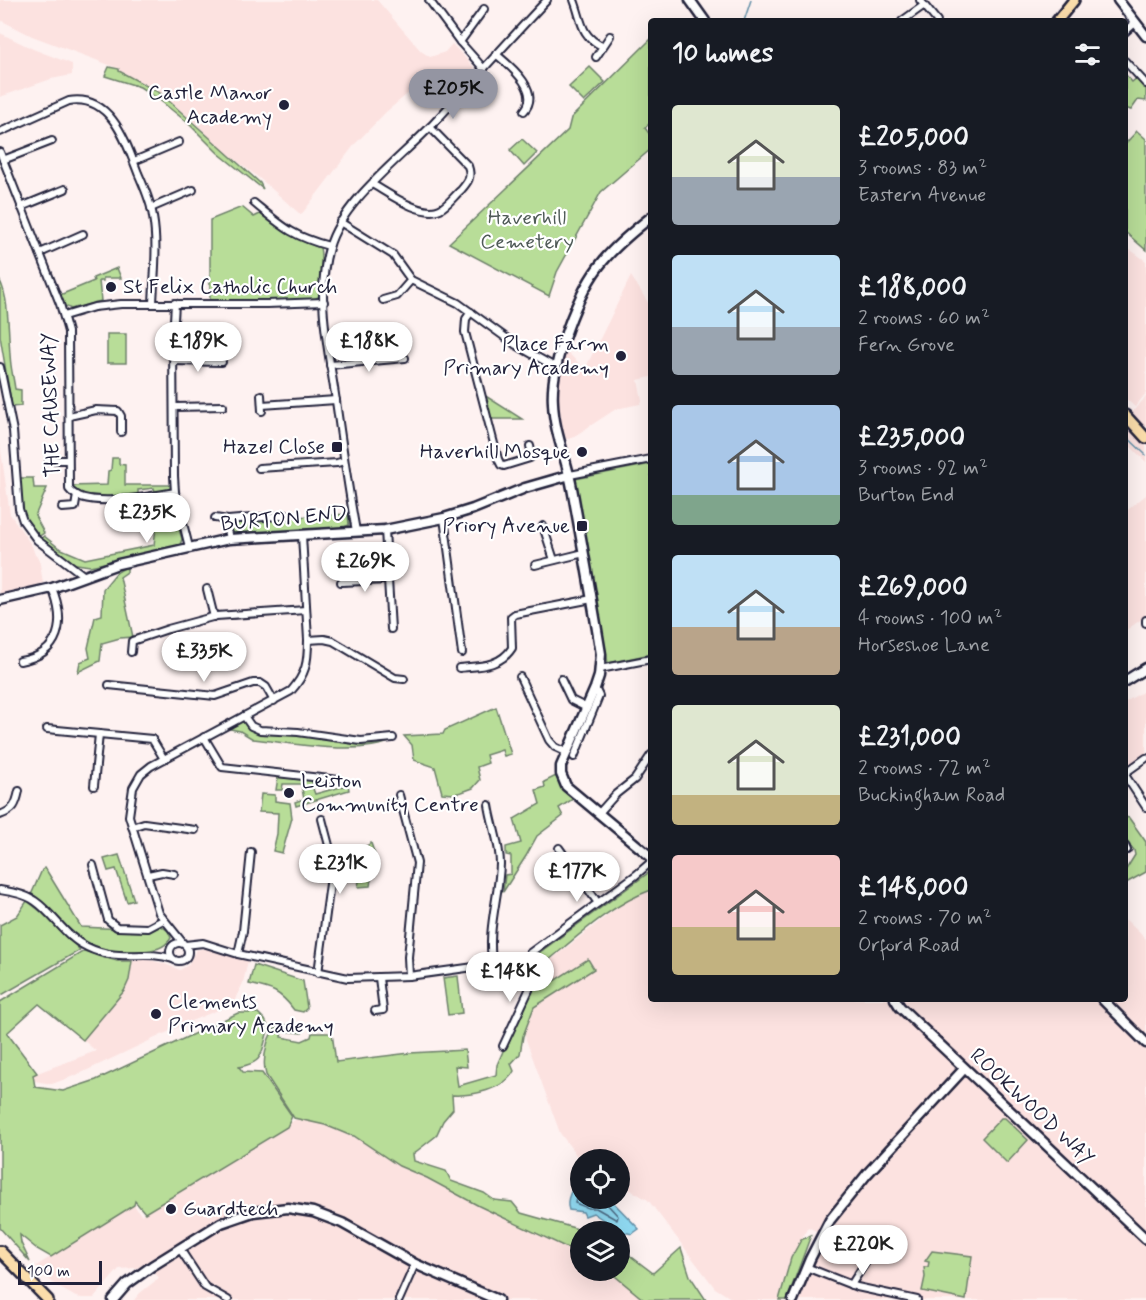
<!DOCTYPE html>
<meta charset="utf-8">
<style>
:root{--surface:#171b24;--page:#242831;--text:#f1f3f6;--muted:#9ea1a6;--accent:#9495a2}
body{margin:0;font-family:Mynerve,sans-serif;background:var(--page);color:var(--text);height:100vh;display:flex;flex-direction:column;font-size:22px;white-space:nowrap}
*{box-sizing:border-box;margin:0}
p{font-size:20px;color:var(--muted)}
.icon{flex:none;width:33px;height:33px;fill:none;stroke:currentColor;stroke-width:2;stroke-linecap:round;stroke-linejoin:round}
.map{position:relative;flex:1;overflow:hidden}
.details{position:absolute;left:648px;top:18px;width:480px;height:984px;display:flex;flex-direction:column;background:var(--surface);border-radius:6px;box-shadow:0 6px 24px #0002}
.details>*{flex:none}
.buttons{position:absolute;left:570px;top:1149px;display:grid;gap:12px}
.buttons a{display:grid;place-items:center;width:60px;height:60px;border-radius:50%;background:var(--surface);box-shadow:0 6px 24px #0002;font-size:30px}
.scale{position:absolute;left:18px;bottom:15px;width:84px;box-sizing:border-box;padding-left:6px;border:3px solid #22223b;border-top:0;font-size:16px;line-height:21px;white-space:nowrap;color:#22223b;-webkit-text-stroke:4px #fff;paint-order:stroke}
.price{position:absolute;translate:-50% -51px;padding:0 14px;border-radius:21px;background:#fff;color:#222;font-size:20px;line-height:39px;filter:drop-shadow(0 2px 3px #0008)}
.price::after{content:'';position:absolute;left:50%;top:36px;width:18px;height:14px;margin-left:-9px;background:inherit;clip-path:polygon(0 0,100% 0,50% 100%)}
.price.active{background:var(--accent);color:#111}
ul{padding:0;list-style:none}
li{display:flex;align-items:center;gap:18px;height:150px;padding:0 24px}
li span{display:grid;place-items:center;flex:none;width:168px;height:120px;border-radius:6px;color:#555}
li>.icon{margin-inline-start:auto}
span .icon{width:72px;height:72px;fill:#fffc;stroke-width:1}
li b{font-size:26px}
h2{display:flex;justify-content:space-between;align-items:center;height:72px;padding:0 24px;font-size:26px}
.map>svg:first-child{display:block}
</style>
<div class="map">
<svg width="1146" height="1300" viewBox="0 0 1146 1300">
<rect width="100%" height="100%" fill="#fef2f1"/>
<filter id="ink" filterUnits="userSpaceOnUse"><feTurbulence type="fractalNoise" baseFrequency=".0167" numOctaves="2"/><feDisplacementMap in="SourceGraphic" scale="12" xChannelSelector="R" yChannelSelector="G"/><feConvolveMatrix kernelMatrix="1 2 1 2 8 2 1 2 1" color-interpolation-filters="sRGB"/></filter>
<g filter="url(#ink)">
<g fill="#fce2e0">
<polygon points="0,0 377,0 421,51 430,57 445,52 452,44 474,67 475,72 451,98 428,83 418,85 386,112 355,144 301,215 264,182 218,146 197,125 160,93 119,71 120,69 32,36 0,20"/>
<polygon points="0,33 33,49 72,64 72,75 51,79 0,97"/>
<polygon points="1125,246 1146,261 1146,393 1135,407 1125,398"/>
<polygon points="631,276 651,307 651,377 638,380 642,401 640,404 616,409 570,439 566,439 556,407 556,395 561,361 566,351 585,369"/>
<polygon points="1146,397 1146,462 1125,441 1125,420"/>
<polygon points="0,444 10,514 32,546 35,555 39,558 43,583 16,592 0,595"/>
<polygon points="1146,495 1146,616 1125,631 1125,512"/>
<polygon points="1146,690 1146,753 1125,768 1125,702"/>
<polygon points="651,890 651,999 1125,999 1125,919 1146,939 1146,1300 793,1300 822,1234 808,1227 791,1258 779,1300 734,1300 715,1288 648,1200 620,1184 620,1160 580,1160 574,1152 560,1133 524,1034 534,1007 594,969 588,959 554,981 543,966 624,902"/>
<polygon points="207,948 248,961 243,983 233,1004 191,1021 79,1074 52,1084 34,1081 32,1075 96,1051 83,1040 124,991 129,980 132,961 145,959 162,963 180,970 188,965 196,950"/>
<polygon points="298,1118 325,1125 366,1142 479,1206 580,1254 580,1270 609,1271 644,1300 134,1300 140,1293 159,1278 150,1267 119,1269 94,1298 82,1298 76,1297 56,1286 36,1266 134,1205 141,1215"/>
</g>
<g fill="#b8dd98" stroke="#6d806a" stroke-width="1.5">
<polygon points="651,39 651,122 645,128 651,136 651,149 601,192 557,272 549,296 449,243 568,130 571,118"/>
<polygon points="109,67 119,69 119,71 160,93 260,183 263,189 218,153 188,123 157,98 140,87 105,76"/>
<polygon points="590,67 605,82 584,102 569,87"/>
<polygon points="1125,74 1132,82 1138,77 1146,83 1146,101 1138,100 1131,110 1125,108"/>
<polygon points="1137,131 1146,139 1146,250 1125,232 1125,144"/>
<polygon points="522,139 537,153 524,166 510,150"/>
<path d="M242,207l12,10 6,-3c19,16 37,26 60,34 3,9 -1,36 -1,48l-6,4 -10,1h-93v-81z"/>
<polygon points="117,268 121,278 103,278 103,281 99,281 101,301 71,309 65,306 60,295 94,281 93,278"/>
<path d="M0,281c10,18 8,62 11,84 1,8 3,16 4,24l6,1v16l-9,1 -12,-71z"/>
<rect x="107" y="334" width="19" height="29"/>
<polygon points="484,395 522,419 491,419"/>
<path d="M112,458h7v6l6,1v20h46l-1,4 -15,3 -1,-4 -16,2v5c-17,2 -49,4 -63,-3l-5,-6 37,-1 1,-14 3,-1z"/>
<polygon points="651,464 651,654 608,663 575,479"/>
<polygon points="19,478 33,478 34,488 47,488 35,516 44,533 38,537 24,517"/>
<polygon points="348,514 349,525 342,528 234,535 231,533 230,525 239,520"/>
<polygon points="178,526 182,539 180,545 174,548 90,566 70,563 40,539 44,536 59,548 85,559 154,545 156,527"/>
<polygon points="127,566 127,572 120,577 133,637 120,638 102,643 100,661 78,672 80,662 90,658 88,648 95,617 102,615 103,589 116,573"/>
<polygon points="496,707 511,754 504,756 502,750 486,755 488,763 477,767 480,780 473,788 462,792 454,794 442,793 435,767 414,760 412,745 404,736 443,734 445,730"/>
<path d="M239,721h5l8,8 78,10 62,2c-37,15 -99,2 -139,-2l-13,-8 -15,-3z"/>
<polygon points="556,776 563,790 573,799 559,808 563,816 537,836 526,856 503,892 505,875 511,874 511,856 506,855 506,847 521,843 514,819 540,804 536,790 545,787 544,782"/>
<polygon points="278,777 312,780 312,786 315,794 348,785 349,790 296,806 295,802 304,799 301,784 283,784 282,790 276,790"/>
<polygon points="261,794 275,795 275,801 290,803 292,818 282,853 273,851 277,834 278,813 259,812"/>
<polygon points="1125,817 1129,818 1146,842 1146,872 1126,883 1125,871 1135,855 1134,850 1125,839"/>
<polygon points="371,843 375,855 370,886 358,887 363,859 361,850"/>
<polygon points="119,855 134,900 127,902 116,869 108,871 104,859"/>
<path d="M45,868l36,59 67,3 12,-5 8,6 3,7c-7,11 -17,12 -29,13 -60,6 -69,-24 -111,-56l11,-25z"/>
<path d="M651,871v19c-41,15 -75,48 -108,75l11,16 34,-22 6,10 -60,38 -11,29 -3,18 -9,10 3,7c-10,19 -42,25 -62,24l1,14 -10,12 -7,15 -23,18 1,7 32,10 5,10 33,12 10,7 18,2 9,11 64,18 -5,1v22l-101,-48 -52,-28 -28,-12 -45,-30 -5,-1 -24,-10 -31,-7 -28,-43c-4,-13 0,-46 16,-50 4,-1 11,2 15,3v2l5,1v2l-20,-2 -1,6 21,4 9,-4 1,-4h20l4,29 74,-9 55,-3 2,17 -12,-1 3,20 38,-11 1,-10 39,-90 -7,-10 3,-7z"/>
<polygon points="27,901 40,911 80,950 0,996 0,925 17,916"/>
<path d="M84,951l33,10h15l-3,19 -5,11 -41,49 -44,-36 -32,29 30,40 -4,2 2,12 28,4 33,-11 142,-67h20l7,7 4,8c-9,25 -3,34 -30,39l4,5 19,1 30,43 -5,11 -142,86 -10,-12 -1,4 -83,52 -14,-8 -17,-14 1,8 9,19 -30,-34v-226z"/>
<path d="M254,965l49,16 4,27 -4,4 -9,-2c-14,-19 -22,-21 -45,-26z"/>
<polygon points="458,976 462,1013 448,1015 443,978"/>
<polygon points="1001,1118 1005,1118 1028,1140 1007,1163 982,1138"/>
<polygon points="811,1235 787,1300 779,1300 791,1258 801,1240"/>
<polygon points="620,1248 653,1273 681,1248 690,1276 706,1300 644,1300 609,1271 620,1270"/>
<polygon points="932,1251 972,1256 966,1300 922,1291 925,1277 924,1267 928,1267 929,1262 925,1261"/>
</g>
<path fill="#91dbf3" stroke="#6591a9" stroke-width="1.5" d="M580,1179v19l30,1 29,30 -7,5 -12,-3 -27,-18 -8,3 -2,-4 -14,-2c-4,-11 4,-24 11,-31z"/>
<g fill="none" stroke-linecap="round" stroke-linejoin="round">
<polyline stroke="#4e6c85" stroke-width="1.5" points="580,1187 576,1196 575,1203 588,1208 596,1208 617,1220 618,1216 607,1204 606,1198"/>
<g stroke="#6591a9" stroke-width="1.5">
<polyline points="744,21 751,0"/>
<polyline points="1125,435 1146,455"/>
</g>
<defs>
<g id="street">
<polyline points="429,0 460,42 484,69"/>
<path d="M574,0c8,20 6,36 28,46"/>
<polyline points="920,0 937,21"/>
<polyline points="902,21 923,6"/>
<polyline points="1125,32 1136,22"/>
<polyline points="460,42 484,9"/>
<path d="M496,54c14,12 46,37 28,57"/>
<polyline points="596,57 610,36"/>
<polyline points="1125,61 1146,84"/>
<path d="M0,132l69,-31c42,-7 57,41 69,72 6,14 13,29 15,44 5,28 1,59 0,87"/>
<path d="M0,152l60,152 8,28 1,157c15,21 83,7 106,3"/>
<polyline points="3,160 52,141"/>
<polyline points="134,161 179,142"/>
<path d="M372,184c16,9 50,34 68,25 8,-4 14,-13 21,-19 7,-8 11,-13 7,-24l-38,-39"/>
<path d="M254,203c29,24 38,33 75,43"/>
<polyline points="21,207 65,189"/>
<polyline points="151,208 193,190"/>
<polyline points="340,222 393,255 411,280 458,303 516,345 555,367"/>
<polyline points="40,253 83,234"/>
<polyline points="383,300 397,296 411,280"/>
<polyline points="175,303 173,338 174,476 175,492 189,547"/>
<polyline points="471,312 466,319 465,332 498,459 501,465 504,466 530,458 532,455 530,446"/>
<polyline points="64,316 94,307 121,304 267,304 324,302"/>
<polyline points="174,361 222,362"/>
<polyline points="330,365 405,358"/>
<polyline points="0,367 13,431 19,509 23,521 37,540 83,575"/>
<polyline points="261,395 262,411"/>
<polyline points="262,405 336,400"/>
<polyline points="175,407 223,406"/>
<polyline points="69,416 96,410 118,411 121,416 121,432"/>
<polyline points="49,460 68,460"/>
<polyline points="259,468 337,463 344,461"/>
<polyline points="570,475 651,459"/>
<polyline points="62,508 75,507 77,495"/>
<polyline points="215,518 228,520"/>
<polyline points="444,518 462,653"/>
<polyline points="543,526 554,560"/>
<polyline points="385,530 391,629"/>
<path d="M356,531c-8,-43 -14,-87 -20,-130 -7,-49 -21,-105 -7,-153 13,-47 71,-89 104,-124 38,-41 75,-83 114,-124"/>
<polyline points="229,539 226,525 228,520 288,515"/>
<polyline points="535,565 584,553"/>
<polyline points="341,582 388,580"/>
<polyline points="207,589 214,617"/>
<polyline points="1146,620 1146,623"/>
<polyline points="308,640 324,639 333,641 395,678 404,679"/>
<polyline points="131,652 132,641 168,629 216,616 306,610"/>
<path d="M20,661c41,-7 46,-39 32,-73"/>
<path d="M459,668c20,-2 41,-1 53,-20l-1,-31 4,-3 77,-15"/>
<polyline points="600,669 651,659"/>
<polyline points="520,677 549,740 555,747 566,752"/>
<polyline points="561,679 571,700 585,707"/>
<polyline points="109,685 215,696 253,683 260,683 266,687 274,701"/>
<polyline points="244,716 251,726 260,730 298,732 361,741 393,738"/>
<polyline points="47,729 152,739 164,759"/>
<polyline points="204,737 222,767 339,780"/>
<polyline points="574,757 599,696 595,688"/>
<polyline points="1125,773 1146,758"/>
<polyline points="1125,775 1146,807"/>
<polyline points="94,786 99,734"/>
<polyline points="399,795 417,863 408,957 409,976"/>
<path d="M489,805c3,20 11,39 11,59 -1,34 -14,67 -7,101"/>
<polyline points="599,813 616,794 635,779 651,755"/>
<path d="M0,815c14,-5 16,-10 19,-24"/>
<polyline points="132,827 144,823 195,830"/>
<polyline points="1125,846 1127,850"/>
<polyline points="559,848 598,903"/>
<polyline points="93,865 108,920 117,927 148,928 163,920"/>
<polyline points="148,875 162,872 174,874"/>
<path d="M0,890c12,2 25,4 35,11 19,13 30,36 52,46 32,16 57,2 86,12"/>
<circle cx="179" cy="952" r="9"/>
<path d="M183,943l-24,-30 -30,-97 4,-28 8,-14 10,-8 140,-75c15,-17 17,-28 17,-51l-6,-105"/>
<polyline points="185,945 203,943 238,954 348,978 409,976 524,960 530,953 636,875 651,862"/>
<polyline points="238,954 243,931 251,852"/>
<polyline points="318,973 332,869 332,857 322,819"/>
<polyline points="375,1011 383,1010 379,978"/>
<polyline points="503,1046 529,990 530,977 524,960"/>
<polyline points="180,1249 205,1287 228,1300"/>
<polyline points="806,1267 857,1287 917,1300"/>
<polyline points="851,1285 878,1243"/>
<polyline points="399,1300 415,1264"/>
</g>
<g id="secondary">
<polyline points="690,0 705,21"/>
<polyline points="1118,0 1146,36"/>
<path d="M651,217c-16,13 -33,26 -47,43 -26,30 -54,104 -51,143 1,29 14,57 19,85 10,55 20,110 29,166l-2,22 -4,12 -34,78v8l5,12 85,71"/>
<polyline points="0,600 52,588 118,564 229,539 385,530 444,518 473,509 525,488 570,475"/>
<polyline points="1125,681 1146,668"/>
<polyline points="895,999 900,1007 1146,1239"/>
<polyline points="1102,999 1146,1043"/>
<polyline points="113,1300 127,1284 152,1266 221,1223 253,1212 288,1208 313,1212 342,1223 415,1264 498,1300"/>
<polyline points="793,1300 810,1259 830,1220 867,1174 964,1069"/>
</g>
<g id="primary">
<polyline points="1057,21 1074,0"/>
<polyline points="1125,415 1146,438"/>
<polyline points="0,1251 48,1300"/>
</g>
</defs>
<use href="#street" stroke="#22223b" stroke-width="10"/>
<use href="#secondary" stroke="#22223b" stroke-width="13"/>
<use href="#primary" stroke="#22223b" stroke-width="14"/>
<use href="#street" stroke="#fff" stroke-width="6"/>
<use href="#secondary" stroke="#fff" stroke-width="8"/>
<use href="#primary" stroke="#fbddab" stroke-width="9"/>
</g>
</g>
<g fill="#22223b" stroke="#fff" stroke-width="2">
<circle cx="284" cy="105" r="6"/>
<circle cx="111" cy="287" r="6"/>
<circle cx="621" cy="356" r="6"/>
<rect x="331" y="441" width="12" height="12" rx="3"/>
<circle cx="582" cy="452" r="6"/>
<rect x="576" y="520" width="12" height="12" rx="3"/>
<circle cx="289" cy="793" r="6"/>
<circle cx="156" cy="1014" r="6"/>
<circle cx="171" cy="1209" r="6"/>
</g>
<g text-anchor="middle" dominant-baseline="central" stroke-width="4.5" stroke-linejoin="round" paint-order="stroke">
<g font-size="21" fill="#22223b" stroke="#fff" text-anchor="end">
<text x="272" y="93">Castle Manor<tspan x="272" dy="24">Academy</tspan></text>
<text x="123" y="287" text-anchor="start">St Felix Catholic Church</text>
<text x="609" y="344">Place Farm<tspan x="609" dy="24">Primary Academy</tspan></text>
<text x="325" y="447">Hazel Close</text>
<text x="570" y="452">Haverhill Mosque</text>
<text x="570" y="526">Priory Avenue</text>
<text x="301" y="781" text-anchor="start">Leiston<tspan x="301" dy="24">Community Centre</tspan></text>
<text x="168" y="1002" text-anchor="start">Clements<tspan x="168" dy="24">Primary Academy</tspan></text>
<text x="183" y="1209" text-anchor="start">Guardtech</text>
</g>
<g font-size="21" fill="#4f5a57" stroke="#fff">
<text x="527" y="218">Haverhill<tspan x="527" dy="24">Cemetery</tspan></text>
</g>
<g font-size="21" fill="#22223b" stroke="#fff">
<text transform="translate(51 405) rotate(-92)">THE CAUSEWAY</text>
<text transform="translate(284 519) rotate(-5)">BURTON END</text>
<text transform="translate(1032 1107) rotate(43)">ROOKWOOD WAY</text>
</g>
</g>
</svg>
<div class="buttons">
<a><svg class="icon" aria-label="locate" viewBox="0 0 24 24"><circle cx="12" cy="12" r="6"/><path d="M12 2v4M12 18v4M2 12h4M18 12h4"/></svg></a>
<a><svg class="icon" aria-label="layers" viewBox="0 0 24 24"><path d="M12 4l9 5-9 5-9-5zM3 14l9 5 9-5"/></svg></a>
</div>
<div class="scale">100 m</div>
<b class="price active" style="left:453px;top:120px">£205K</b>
<b class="price" style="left:198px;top:373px">£189K</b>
<b class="price" style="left:369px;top:373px">£188K</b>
<b class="price" style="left:147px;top:544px">£235K</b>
<b class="price" style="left:365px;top:593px">£269K</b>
<b class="price" style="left:204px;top:683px">£335K</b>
<b class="price" style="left:340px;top:895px">£231K</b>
<b class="price" style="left:577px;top:903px">£177K</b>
<b class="price" style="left:510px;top:1003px">£148K</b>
<b class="price" style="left:863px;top:1276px">£220K</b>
<section class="details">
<h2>10 homes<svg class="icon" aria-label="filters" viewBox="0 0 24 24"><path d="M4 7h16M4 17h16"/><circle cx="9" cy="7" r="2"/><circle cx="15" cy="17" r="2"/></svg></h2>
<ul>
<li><span style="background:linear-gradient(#dfe7d0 60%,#9aa5b1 0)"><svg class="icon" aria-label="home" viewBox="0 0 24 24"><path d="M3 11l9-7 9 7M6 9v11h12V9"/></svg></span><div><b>£205,000</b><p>3 rooms · 83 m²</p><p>Eastern Avenue</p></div></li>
<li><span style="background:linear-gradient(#bfe0f5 60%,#9aa5b1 0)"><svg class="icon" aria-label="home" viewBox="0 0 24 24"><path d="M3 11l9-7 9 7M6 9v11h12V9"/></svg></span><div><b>£188,000</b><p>2 rooms · 60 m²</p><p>Fern Grove</p></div></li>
<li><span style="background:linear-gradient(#a9c7e8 75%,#7fa58c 0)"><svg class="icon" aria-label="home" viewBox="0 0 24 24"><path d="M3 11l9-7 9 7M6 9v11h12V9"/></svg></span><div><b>£235,000</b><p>3 rooms · 92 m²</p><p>Burton End</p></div></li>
<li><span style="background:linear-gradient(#bfe0f5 60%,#b9a48a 0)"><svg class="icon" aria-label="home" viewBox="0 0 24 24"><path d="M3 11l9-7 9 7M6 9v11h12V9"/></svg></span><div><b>£269,000</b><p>4 rooms · 100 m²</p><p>Horseshoe Lane</p></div></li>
<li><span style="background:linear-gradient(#dfe7d0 75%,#c2b280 0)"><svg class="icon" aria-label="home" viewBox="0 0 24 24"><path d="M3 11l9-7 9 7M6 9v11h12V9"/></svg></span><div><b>£231,000</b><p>2 rooms · 72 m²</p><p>Buckingham Road</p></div></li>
<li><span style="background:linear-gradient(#f6c9c9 60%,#c2b280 0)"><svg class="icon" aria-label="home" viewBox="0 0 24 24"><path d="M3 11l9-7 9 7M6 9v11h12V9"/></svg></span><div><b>£148,000</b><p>2 rooms · 70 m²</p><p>Orford Road</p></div></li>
</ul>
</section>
</div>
